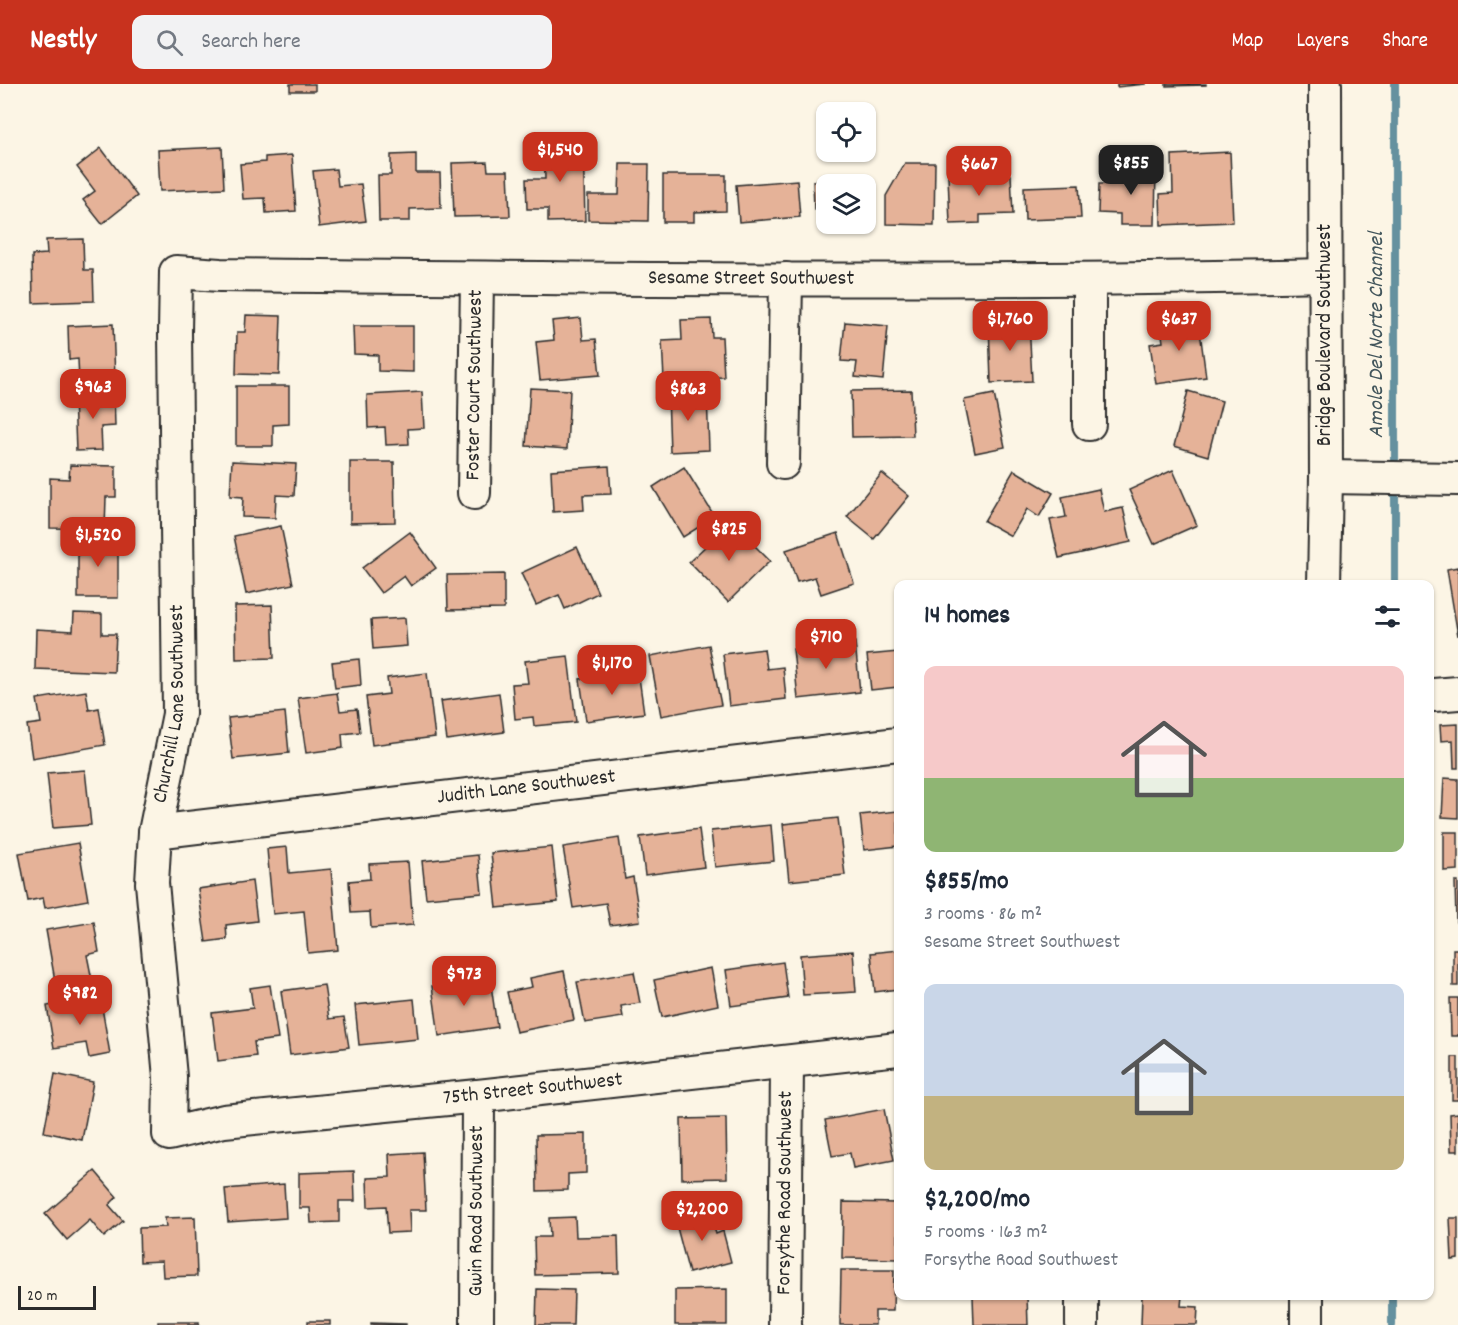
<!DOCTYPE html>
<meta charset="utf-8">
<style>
:root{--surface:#fff;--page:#f2f2f3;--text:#1f2937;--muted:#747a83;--accent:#c8321e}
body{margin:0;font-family:Dekko,sans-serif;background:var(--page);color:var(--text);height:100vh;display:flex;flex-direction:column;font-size:22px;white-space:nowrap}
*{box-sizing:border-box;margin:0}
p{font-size:20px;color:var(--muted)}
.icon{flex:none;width:33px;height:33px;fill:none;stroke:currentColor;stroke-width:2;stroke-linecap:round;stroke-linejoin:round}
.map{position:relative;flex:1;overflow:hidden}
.sheet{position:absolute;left:894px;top:496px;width:540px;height:720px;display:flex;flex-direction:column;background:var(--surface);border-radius:12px;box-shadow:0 2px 4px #0004}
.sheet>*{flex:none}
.controls{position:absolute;left:816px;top:18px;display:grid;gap:12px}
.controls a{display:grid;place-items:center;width:60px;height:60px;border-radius:12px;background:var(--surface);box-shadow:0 2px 4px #0004;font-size:30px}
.scale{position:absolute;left:18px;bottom:15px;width:78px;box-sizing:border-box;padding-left:6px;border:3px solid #2b2b2b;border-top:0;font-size:16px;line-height:21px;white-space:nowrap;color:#2b2b2b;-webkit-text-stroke:4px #fcf5e5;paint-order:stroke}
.price{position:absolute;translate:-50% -51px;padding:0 14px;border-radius:12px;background:var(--accent);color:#fff;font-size:20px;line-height:39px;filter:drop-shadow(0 2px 3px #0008)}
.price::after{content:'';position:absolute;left:50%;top:36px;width:18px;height:14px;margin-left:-9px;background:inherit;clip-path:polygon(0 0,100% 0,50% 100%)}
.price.current{background:#222;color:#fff}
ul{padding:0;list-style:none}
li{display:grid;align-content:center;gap:12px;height:318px;padding:0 30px}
li span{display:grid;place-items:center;height:186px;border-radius:12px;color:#555}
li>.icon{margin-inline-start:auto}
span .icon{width:108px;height:108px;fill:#fffc;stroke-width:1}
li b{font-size:26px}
h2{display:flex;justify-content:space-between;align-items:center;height:72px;padding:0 30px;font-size:26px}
header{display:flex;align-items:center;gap:36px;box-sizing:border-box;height:84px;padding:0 30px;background:var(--accent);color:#fff}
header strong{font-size:28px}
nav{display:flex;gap:33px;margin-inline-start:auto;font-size:21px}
.search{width:420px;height:54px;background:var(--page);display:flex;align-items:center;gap:15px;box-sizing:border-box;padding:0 21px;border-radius:12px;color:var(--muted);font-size:22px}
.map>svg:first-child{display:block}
</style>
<header>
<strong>Nestly</strong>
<div class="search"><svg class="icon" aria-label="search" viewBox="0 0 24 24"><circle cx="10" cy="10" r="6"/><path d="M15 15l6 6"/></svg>Search here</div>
<nav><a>Map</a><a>Layers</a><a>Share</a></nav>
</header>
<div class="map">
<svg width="1458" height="1241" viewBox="0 0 1458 1241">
<rect width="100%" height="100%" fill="#fcf5e5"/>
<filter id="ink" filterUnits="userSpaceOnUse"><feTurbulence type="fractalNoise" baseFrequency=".0167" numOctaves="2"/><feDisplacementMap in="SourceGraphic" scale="12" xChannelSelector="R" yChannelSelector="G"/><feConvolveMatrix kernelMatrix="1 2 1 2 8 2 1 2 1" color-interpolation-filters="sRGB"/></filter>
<g filter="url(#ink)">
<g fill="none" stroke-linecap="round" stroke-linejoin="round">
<g stroke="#65919f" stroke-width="8">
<polyline points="1395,389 1395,0"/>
<polyline points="1395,401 1395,501"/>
<polyline points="1392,1241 1392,1212"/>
</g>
</g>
<g fill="#e5b298" stroke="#2b2b2b" stroke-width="1.5">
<rect x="290" y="0" width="25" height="7"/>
<polygon points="1117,0 1146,0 1117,3"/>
<polygon points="1166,0 1206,0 1206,1 1166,2"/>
<polygon points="583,57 585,137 548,138 548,125 527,125 526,95 545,95 544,58"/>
<polygon points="222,63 224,104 160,107 158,66"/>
<polygon points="101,64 137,112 102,140 83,116 95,107 77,83"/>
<polygon points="1230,68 1233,138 1161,141 1160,110 1173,109 1172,71"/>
<polygon points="416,70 416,89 440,89 441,124 410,125 410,137 379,137 378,91 391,91 391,71"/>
<polygon points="292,71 296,127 266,129 265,114 243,115 240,80 265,78 265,73"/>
<polygon points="487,78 488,87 508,87 510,132 454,133 452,79"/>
<polygon points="905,79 935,79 934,141 886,140 886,112"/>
<polygon points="620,80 649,80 648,137 588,136 588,111 619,111"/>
<polygon points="1118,83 1156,84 1155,141 1120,141 1120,130 1098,129 1099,100 1117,100"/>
<polygon points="336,85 338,102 361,100 366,137 319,143 313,87"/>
<polygon points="663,91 726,91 726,127 694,128 694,138 663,138"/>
<polygon points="1011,91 1013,130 980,131 980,139 950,140 948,92"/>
<polygon points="797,96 800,133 739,138 736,101"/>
<polygon points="813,97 866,97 866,139 866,100 826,100 826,124 814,125"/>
<polygon points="1079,101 1081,134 1025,136 1024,103"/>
<polygon points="83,155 84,186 93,186 94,217 33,219 32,171 47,170 46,156"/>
<polygon points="246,231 281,232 279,291 236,290 237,248 245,248"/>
<polygon points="1198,232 1206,293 1156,300 1150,260 1163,258 1160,237"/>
<polygon points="581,234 583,256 596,255 600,291 540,296 536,258 554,256 552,237"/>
<polygon points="711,235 712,253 722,253 724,293 664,295 662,257 682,256 681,236"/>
<polygon points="1029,237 1032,297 991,299 989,239"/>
<polygon points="845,238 888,242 883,296 855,293 857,278 841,277"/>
<polygon points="113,240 115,296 79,298 78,275 69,276 68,242"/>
<polygon points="353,242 413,242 413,288 378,287 378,271 354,270"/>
<polygon points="236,302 289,302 289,340 273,341 273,362 236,362"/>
<polygon points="530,304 570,306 567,365 526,362"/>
<polygon points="911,306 913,352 852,353 851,307"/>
<polygon points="1188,307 1222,317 1208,372 1174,362"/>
<polygon points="422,308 424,344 408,345 409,360 386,361 385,343 368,344 367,311"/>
<polygon points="707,309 709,366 670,368 668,310"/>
<polygon points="994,310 1005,363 975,369 964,316"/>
<polygon points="114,311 115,342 101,343 102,366 76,367 74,313"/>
<polygon points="232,377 296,380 294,412 276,411 275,434 242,433 243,413 230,412"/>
<polygon points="350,378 394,378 395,438 350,439"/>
<polygon points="70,381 116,382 116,413 106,413 105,445 50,444 50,394 69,395"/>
<polygon points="609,382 611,410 583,411 584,426 553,428 551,386"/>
<polygon points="684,383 715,433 683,453 653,403"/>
<polygon points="1014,386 1053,409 1039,433 1027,425 1011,452 984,437"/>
<polygon points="1173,386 1197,441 1154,460 1129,406"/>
<polygon points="882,389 909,412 874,455 847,433"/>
<polygon points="1099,405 1104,428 1123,424 1131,458 1059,474 1050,436 1066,433 1062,413"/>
<polygon points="731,438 770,477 728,518 689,478"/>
<polygon points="281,442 293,500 246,510 234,452"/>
<polygon points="410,448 436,484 411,502 404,492 381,509 362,484"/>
<polygon points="838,449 854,499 821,510 815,493 797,498 786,466"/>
<rect x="78" y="454" width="40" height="60"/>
<polygon points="577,463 598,509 565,525 559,511 536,521 521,489"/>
<polygon points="1458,483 1458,552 1447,485"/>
<polygon points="504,490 504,525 448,526 447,491"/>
<polygon points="272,521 274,574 236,575 235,522"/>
<polygon points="74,529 102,530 102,550 116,550 114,588 35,585 36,545 73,547"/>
<polygon points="405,534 407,562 373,565 371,536"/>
<polygon points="855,558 860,608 798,615 793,565"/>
<polygon points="709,561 721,621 661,632 650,572"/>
<polygon points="764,565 767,585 783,583 786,615 729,622 723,570"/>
<polygon points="898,568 898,603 871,606 867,571"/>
<polygon points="568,572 576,638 534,642 533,633 515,635 512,600 528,599 525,577"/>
<polygon points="359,575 361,601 335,604 332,578"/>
<polygon points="638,586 644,629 586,637 580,595"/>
<polygon points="427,589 435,653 372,661 366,613 389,610 387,594"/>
<polygon points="86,607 89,626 99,624 105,661 32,674 27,641 41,639 37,615"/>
<polygon points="337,609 340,627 357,625 360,648 342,650 343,664 306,669 298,614"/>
<polygon points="499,609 504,648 447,656 441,617"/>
<polygon points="285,628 289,669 233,675 228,634"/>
<polygon points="1458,640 1458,684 1454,684 1453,656 1441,657 1440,641"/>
<polygon points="85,686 91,741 53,744 47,689"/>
<polygon points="1444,694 1458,695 1458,734 1442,733"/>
<polygon points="898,727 898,762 864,766 860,731"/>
<polygon points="838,734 845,791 789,797 783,740"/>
<polygon points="771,741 774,777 715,783 711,747"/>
<polygon points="699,745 704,783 645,791 640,753"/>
<polygon points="1444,748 1458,748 1458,786 1444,787"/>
<polygon points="619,754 625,795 633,793 640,837 610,841 606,819 573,824 563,763"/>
<polygon points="78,759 88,816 45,824 43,814 28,817 19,769"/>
<polygon points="287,763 289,789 331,785 338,866 308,869 304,827 273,830 267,765"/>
<polygon points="552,763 558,818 497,824 491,769"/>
<polygon points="478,771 482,809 426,814 422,777"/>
<polygon points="408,778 413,841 371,844 370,828 351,829 349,797 370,795 369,780"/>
<polygon points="252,797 257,837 226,841 227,855 206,858 198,805"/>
<polygon points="1455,798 1458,798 1458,838 1456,838"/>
<polygon points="94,838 99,868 87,871 93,901 57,908 46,846"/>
<rect x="1453" y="865" width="5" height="37"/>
<polygon points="898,866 898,905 875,908 871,869"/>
<polygon points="853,867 856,908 803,911 800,871"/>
<polygon points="783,878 788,914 731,922 726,886"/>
<polygon points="711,884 718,921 662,933 654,896"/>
<polygon points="564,887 574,936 516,948 507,908 532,903 530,894"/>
<polygon points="634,888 640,919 621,922 623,933 585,939 577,898"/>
<polygon points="490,894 497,943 439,952 432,902"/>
<polygon points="270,901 278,955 254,958 256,972 218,977 212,929 253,924 250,904"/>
<polygon points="324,901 329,935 344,933 349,963 290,971 281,907"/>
<polygon points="100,912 110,970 89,974 86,959 54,964 47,922"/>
<polygon points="1450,914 1458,914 1458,952 1451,952"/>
<polygon points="414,915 418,955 359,961 355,921"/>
<rect x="1452" y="973" width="6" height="43"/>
<polygon points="55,990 93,998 82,1056 44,1048"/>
<polygon points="884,1025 894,1076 853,1084 850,1069 832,1072 825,1036"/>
<polygon points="1458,1029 1458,1067 1451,1067 1450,1030"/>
<polygon points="726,1034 727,1094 682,1095 681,1035"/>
<polygon points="586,1050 586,1089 568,1090 568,1106 537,1107 536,1051"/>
<polygon points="423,1068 426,1126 409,1126 410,1148 388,1149 386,1122 368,1123 367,1094 390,1093 389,1070"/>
<polygon points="95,1087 117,1113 109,1121 123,1137 104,1153 90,1136 67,1156 45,1130"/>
<polygon points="354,1087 355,1117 339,1117 339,1138 311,1139 310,1124 299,1124 299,1089"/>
<polygon points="284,1100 286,1134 228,1138 225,1105"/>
<polygon points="843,1118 898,1119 898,1175 842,1174"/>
<polygon points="709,1126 716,1150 723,1147 731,1178 689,1189 675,1136"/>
<polygon points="195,1133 197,1192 163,1193 162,1177 140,1178 139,1144 166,1143 165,1134"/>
<polygon points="575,1133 576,1153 618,1152 619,1189 535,1191 534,1153 550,1153 549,1134"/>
<polygon points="1450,1134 1458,1134 1458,1175 1452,1176"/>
<polygon points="841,1186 894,1186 893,1227 875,1227 875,1241 840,1241"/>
<polygon points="537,1205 574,1206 573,1241 536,1241"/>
<polygon points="727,1205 727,1241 675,1241 675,1206"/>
<polygon points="973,1212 1027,1212 1028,1241 974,1241"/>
<polygon points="1142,1212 1182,1212 1181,1222 1198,1223 1197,1241 1141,1241"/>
<rect x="308" y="1237" width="22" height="4"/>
<rect x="158" y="1238" width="41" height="3"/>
<polygon points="371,1239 406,1240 406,1241 371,1241"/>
</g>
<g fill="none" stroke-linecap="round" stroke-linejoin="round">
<defs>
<g id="minor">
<polyline points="1089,195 1089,340"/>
<polyline points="783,379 786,195"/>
<polyline points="1326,393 1458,395"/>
<path id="s1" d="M474,409l3,-215"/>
<polyline points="1324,501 1326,393 1325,0"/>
<polyline points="1434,611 1458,609"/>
<path id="s2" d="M155,748l743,-88"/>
<path id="s3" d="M898,965l-420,47 -254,25 -55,13 1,-57 -18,-194 3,-51 24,-118 -4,-382 1,-60 44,3c368,4 737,8 1105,0"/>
<path id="s4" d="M477,1241l1,-229"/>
<path id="s5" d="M785,1241l2,-263"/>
<polyline points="1082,1241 1082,1212"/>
<polyline points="1307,1241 1307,1212"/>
</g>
</defs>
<use href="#minor" stroke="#2b2b2b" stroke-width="36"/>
<use href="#minor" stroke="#fcf5e5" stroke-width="32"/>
</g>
</g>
<g text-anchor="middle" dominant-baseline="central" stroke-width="4.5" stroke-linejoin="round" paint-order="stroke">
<g font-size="21" fill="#2b2b2b" stroke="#fcf5e5">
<text stroke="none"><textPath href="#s3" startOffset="2175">Sesame Street Southwest</textPath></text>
<text transform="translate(1326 251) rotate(-90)">Bridge Boulevard Southwest</text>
<text stroke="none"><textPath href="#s1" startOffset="108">Foster Court Southwest</textPath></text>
<text stroke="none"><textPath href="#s3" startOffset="1167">Churchill Lane Southwest</textPath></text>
<text stroke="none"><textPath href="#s2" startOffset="374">Judith Lane Southwest</textPath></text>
<text transform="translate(533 1006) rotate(-6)">75th Street Southwest</text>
<text stroke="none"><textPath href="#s5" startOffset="132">Forsythe Road Southwest</textPath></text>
<text stroke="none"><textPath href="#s4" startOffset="114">Gwin Road Southwest</textPath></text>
</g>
<g font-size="22" font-style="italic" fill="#43565c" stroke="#fcf5e5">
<text transform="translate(1377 251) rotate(-90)">Amole Del Norte Channel</text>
</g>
</g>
</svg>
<div class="controls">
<a><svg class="icon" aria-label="locate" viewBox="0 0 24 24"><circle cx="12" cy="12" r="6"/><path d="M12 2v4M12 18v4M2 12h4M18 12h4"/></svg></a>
<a><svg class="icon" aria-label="layers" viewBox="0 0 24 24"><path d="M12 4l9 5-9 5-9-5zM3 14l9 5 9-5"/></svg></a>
</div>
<div class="scale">20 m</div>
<b class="price" style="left:560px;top:99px">$1,540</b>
<b class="price current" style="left:1131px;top:112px">$855</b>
<b class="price" style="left:979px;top:113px">$667</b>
<b class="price" style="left:1010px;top:268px">$1,760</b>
<b class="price" style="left:1179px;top:268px">$637</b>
<b class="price" style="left:93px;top:336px">$963</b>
<b class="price" style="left:688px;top:338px">$863</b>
<b class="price" style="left:729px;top:478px">$825</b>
<b class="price" style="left:98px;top:484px">$1,520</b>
<b class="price" style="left:826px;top:586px">$710</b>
<b class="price" style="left:612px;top:612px">$1,170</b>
<b class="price" style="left:464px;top:923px">$973</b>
<b class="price" style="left:80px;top:942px">$982</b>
<b class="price" style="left:702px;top:1158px">$2,200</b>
<section class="sheet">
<h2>14 homes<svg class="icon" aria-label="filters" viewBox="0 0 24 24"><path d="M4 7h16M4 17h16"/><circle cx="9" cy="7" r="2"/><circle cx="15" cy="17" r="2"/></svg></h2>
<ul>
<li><span style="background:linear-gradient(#f6c9c9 60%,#8fb573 0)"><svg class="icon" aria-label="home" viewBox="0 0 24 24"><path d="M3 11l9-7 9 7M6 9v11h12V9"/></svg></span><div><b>$855/mo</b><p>3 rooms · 86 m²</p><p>Sesame Street Southwest</p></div></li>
<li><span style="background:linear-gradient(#c9d6e8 60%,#c2b280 0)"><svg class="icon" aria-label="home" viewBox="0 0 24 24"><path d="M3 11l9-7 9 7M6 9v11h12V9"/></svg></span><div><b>$2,200/mo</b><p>5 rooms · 163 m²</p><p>Forsythe Road Southwest</p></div></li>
</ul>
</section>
</div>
